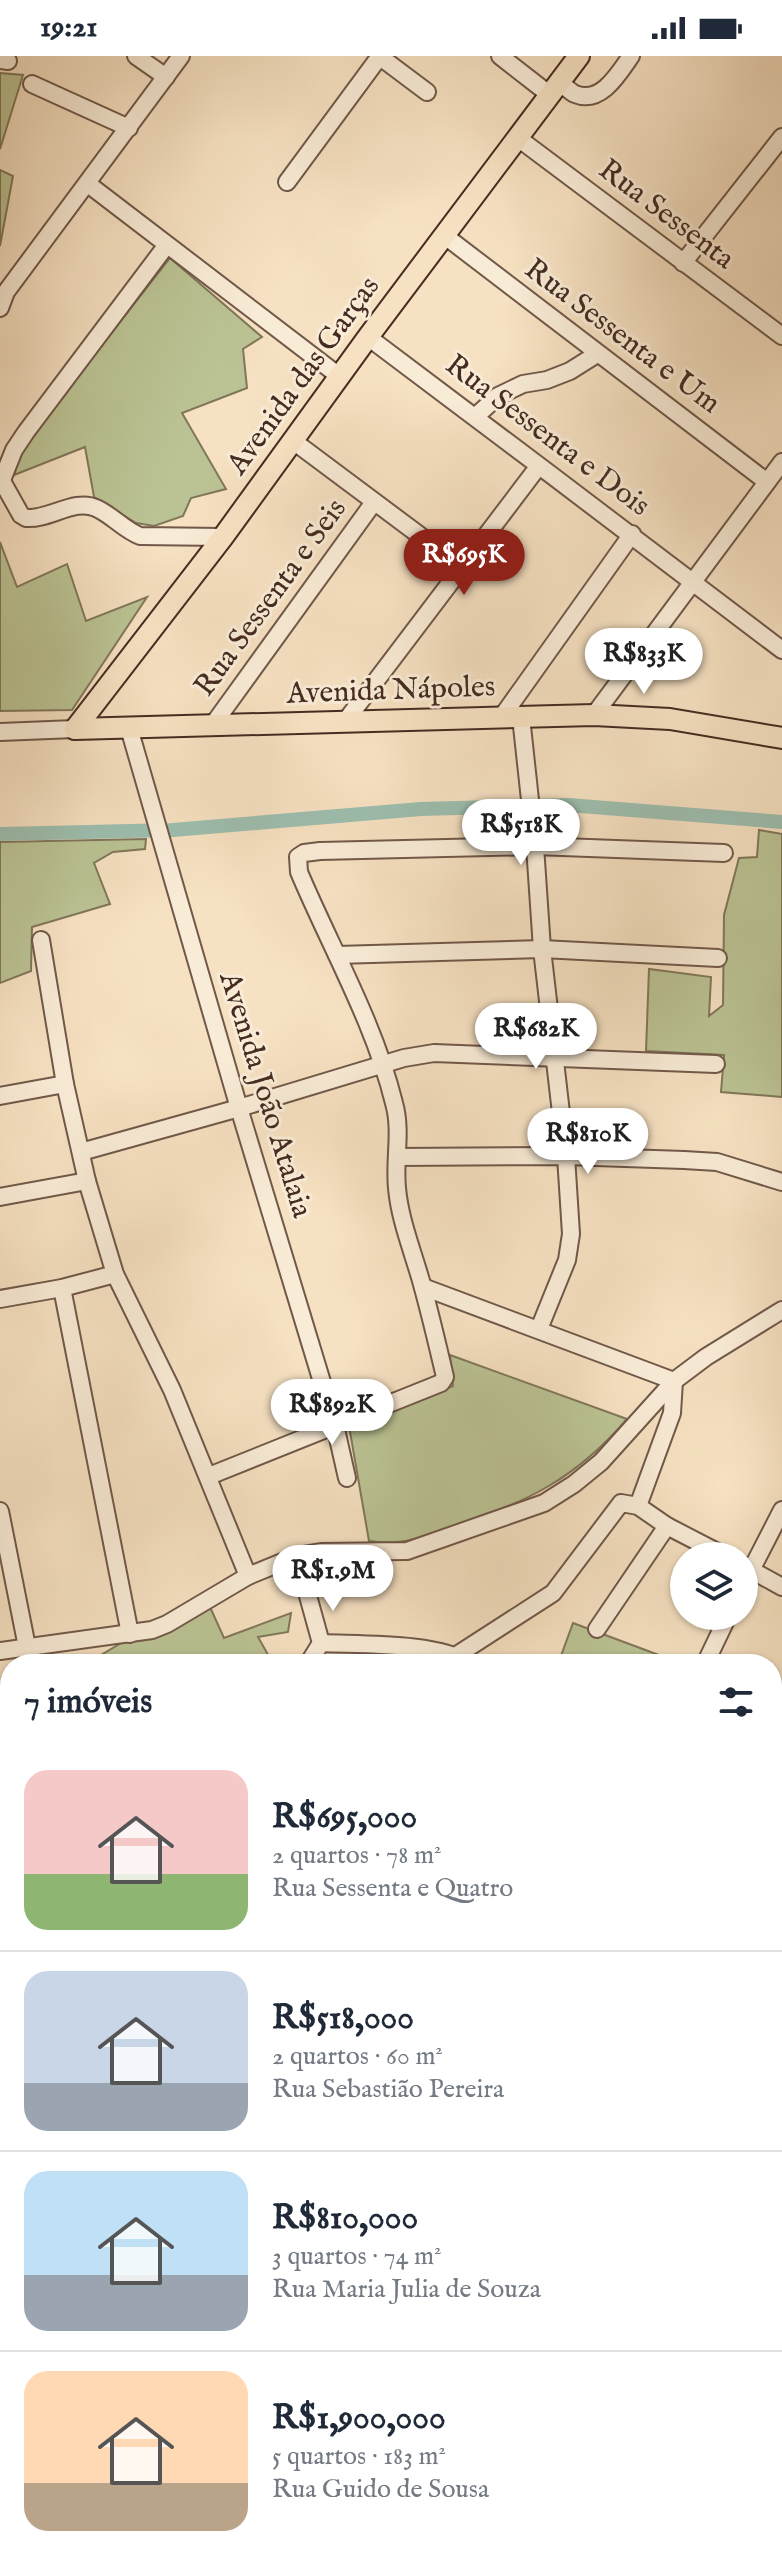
<!DOCTYPE html>
<html lang="pt">
<meta charset="utf-8">
<style>
:root{--surface:#fff;--page:#f6f6f7;--text:#1f2937;--muted:#747a83;--line:#e0e1e3;--accent:#8f2418}
body{margin:0;font-family:"IM FELL English",serif;background:var(--page);color:var(--text);height:100vh;display:flex;flex-direction:column;font-size:30px;white-space:nowrap}
*{box-sizing:border-box;margin:0}
p{font-size:26px;color:var(--muted)}
.icon{flex:none;width:44px;height:44px;fill:none;stroke:currentColor;stroke-width:2;stroke-linecap:round;stroke-linejoin:round}
.map{position:relative;flex:1;overflow:hidden}
.sheet{position:absolute;left:0px;top:1598px;width:782px;height:914px;display:flex;flex-direction:column;background:var(--surface);border-radius:32px 32px 0 0;box-shadow:0 2px 6px #0004}
.sheet>*{flex:none}
.fabs{position:absolute;left:670px;top:1486px;display:grid;gap:16px}
.fabs a{display:grid;place-items:center;width:88px;height:88px;border-radius:50%;background:var(--surface);box-shadow:0 2px 6px #0004;font-size:40px}
.price{position:absolute;translate:-50% -68px;padding:0 18px;border-radius:28px;background:#fff;color:#222;font-size:26px;line-height:52px;filter:drop-shadow(0 2px 4px #0008)}
.price::after{content:'';position:absolute;left:50%;top:48px;width:24px;height:18px;margin-left:-12px;background:inherit;clip-path:polygon(0 0,100% 0,50% 100%)}
.price.selected{background:var(--accent);color:#fff}
ul{padding:0;list-style:none}
li{display:flex;align-items:center;gap:24px;height:200px;padding:0 24px}
li+li{border-top:2px solid var(--line)}
li span{display:grid;place-items:center;flex:none;width:224px;height:160px;border-radius:24px;color:#555}
li>.icon{margin-inline-start:auto}
span .icon{width:96px;height:96px;fill:#fffc;stroke-width:1}
li b{font-size:34px}
h2{display:flex;justify-content:space-between;align-items:center;height:96px;padding:0 24px;font-size:34px}
.status{display:flex;justify-content:space-between;align-items:center;height:56px;padding:0 40px;background:var(--surface);direction:ltr}
.status svg{height:22px;fill:currentColor}
.map>svg:first-child{display:block}
</style>
<div class="status"><b>19:21</b><svg viewBox="0 0 49 12"><path d="M0 12V9h3v3zM5 12V6h3v6zM10 12V3h3v9zM15 12V0h3v12zM26 1h20v11H26zM47 4h2v5h-2z"/></svg></div>
<div class="map">
<svg width="782" height="2511" viewBox="0 0 782 2511">
<rect width="100%" height="100%" fill="#f6e1c2"/>
<filter id="stains"><feTurbulence type="fractalNoise" baseFrequency=".0025" numOctaves="4"/><feColorMatrix values="0 0 0 0 .2 0 0 0 0 .09 0 0 0 0 .02 0 0 0 .5 -.17"/></filter>
<radialGradient id="worn" r=".72"><stop offset=".6" stop-color="#630" stop-opacity="0"/><stop offset="1" stop-color="#630" stop-opacity=".3"/></radialGradient>
<g fill="#bbc394" stroke="#80775a" stroke-width="2">
<polygon points="0,17 23,19 0,93"/>
<polygon points="0,114 13,120 0,190"/>
<polygon points="170,202 262,281 243,293 247,332 182,357 226,433 191,442 183,460 154,470 136,467 94,441 85,391 14,419 21,393"/>
<polygon points="0,486 17,531 67,508 86,565 147,541 72,654 0,655"/>
<polygon points="759,774 782,778 782,1041 721,1036 724,999 646,995 649,913 711,921 709,960 723,949 724,859 739,802 757,801"/>
<polygon points="146,783 145,793 113,796 94,807 110,848 32,871 31,915 0,927 0,786"/>
<path d="M450,1299l177,64c-51,60 -102,84 -174,108 -31,10 -51,19 -84,14l-20,-115 104,-40z"/>
<polygon points="210,1551 224,1582 291,1557 288,1576 258,1581 271,1604 262,1608 86,1608 138,1577"/>
<polygon points="573,1567 683,1608 558,1608"/>
<polygon points="10,1654 10,1766 0,1766 0,1660"/>
<polygon points="772,1679 782,1684 782,2071 779,2069 772,1918"/>
<polygon points="0,1895 10,1899 10,2170 5,2235 10,2232 10,2268 0,2269"/>
<polygon points="0,2350 10,2358 10,2502 175,2502 185,2511 0,2511"/>
</g>
<g fill="none" stroke-linecap="round" stroke-linejoin="round">
<polyline stroke="#9dbeaf" stroke-width="14" points="0,778 173,774 421,753 568,749 782,766"/>
<defs>
<g id="minor">
<polyline points="136,0 166,21"/>
<polyline points="379,0 427,36"/>
<polyline points="500,0 550,39"/>
<polyline points="0,4 8,5"/>
<path d="M559,26c5,3 11,10 16,12 26,11 44,-21 56,-38"/>
<polyline points="32,28 129,72"/>
<polyline points="518,82 782,280"/>
<polyline points="287,126 380,0"/>
<polyline points="88,128 339,320"/>
<polyline points="445,180 767,426"/>
<polyline points="683,207 782,81"/>
<polyline points="0,252 6,236 181,0"/>
<path d="M368,281c138,104 277,208 414,313"/>
<polyline points="475,361 498,340 523,328 547,324 570,315 597,298"/>
<polyline points="292,384 462,511"/>
<path d="M3,427l18,32 5,3c23,2 49,-20 70,-10 16,7 28,22 44,28l83,1"/>
<polyline points="0,429 14,394 26,376 166,190"/>
<polyline points="594,659 782,406"/>
<polyline points="521,661 535,790 542,893 566,1100 571,1178 567,1204 539,1273"/>
<polyline points="501,662 632,478"/>
<polyline points="344,667 538,411"/>
<polyline points="212,670 374,446"/>
<polyline points="129,672 239,1052 335,1369 347,1422"/>
<polyline points="0,676 75,673"/>
<polyline points="41,884 65,1028 87,1125 115,1218 172,1334 248,1520"/>
<polyline points="337,899 542,893 718,902"/>
<polyline points="0,1040 65,1028"/>
<polyline points="81,1096 239,1052 404,1002 434,997 716,1008"/>
<polyline points="397,1101 566,1100 684,1104 717,1106 782,1126"/>
<polyline points="0,1141 87,1125"/>
<polyline points="423,1231 674,1325"/>
<polyline points="62,1232 130,1578"/>
<polyline points="0,1243 62,1232 115,1218"/>
<path d="M209,1420l232,-93 4,-6c-7,-30 -14,-60 -22,-89 -9,-34 -23,-66 -26,-100 -3,-29 5,-57 -3,-85 -20,-81 -63,-155 -95,-231l-1,-15 6,-4 16,-2 215,-5 189,7"/>
<polyline points="638,1450 672,1357 674,1325"/>
<polyline points="0,1455 27,1591"/>
<polyline points="297,1500 321,1587 308,1608"/>
<polyline points="744,1510 782,1531"/>
<polyline points="744,1528 782,1454"/>
<polyline points="597,1573 667,1470"/>
<path d="M321,1587c41,2 116,-1 150,21"/>
<polyline points="0,1595 152,1574 167,1568 248,1520 297,1500 321,1496 407,1495 544,1447 574,1428 601,1406 674,1325 706,1301 782,1254"/>
<polyline points="457,1599 553,1537 621,1447 638,1450 667,1470 725,1500"/>
<polyline points="705,1608 728,1560"/>
<polyline points="0,1888 10,1892"/>
<polyline points="772,2040 782,1917"/>
<polyline points="772,2077 782,2081"/>
<polyline points="772,2173 782,2166"/>
<polyline points="0,2373 10,2361"/>
<polyline points="772,2453 782,2469"/>
<polyline points="218,2502 225,2511"/>
<polyline points="442,2502 447,2511"/>
<polyline points="564,2502 571,2511"/>
<polyline points="688,2502 695,2511"/>
<polyline points="33,2511 35,2502"/>
<polyline points="259,2511 267,2502"/>
</g>
<g id="major">
<polyline points="75,673 223,481 368,281 579,0"/>
<polyline points="75,673 594,659 670,663 782,682"/>
</g>
</defs>
<use href="#minor" stroke="#715849" stroke-width="20"/>
<use href="#major" stroke="#452b21" stroke-width="24"/>
<use href="#minor" stroke="#f9ecd7" stroke-width="16"/>
<use href="#major" stroke="#f6e1c2" stroke-width="20"/>
</g>
<g text-anchor="middle" dominant-baseline="central" stroke-width="6" stroke-linejoin="round" paint-order="stroke">
<g font-size="30" fill="#452b21" stroke="#f9ecd7">
<text transform="translate(666 159) rotate(37)">Rua Sessenta</text>
<text transform="translate(622 281) rotate(37)">Rua Sessenta e Um</text>
<text transform="translate(304 320) rotate(-54)">Avenida das Garças</text>
<text transform="translate(547 380) rotate(37)">Rua Sessenta e Dois</text>
<text transform="translate(271 542) rotate(-54)">Rua Sessenta e Seis</text>
<text transform="translate(391 635) rotate(-2)">Avenida Nápoles</text>
<text transform="translate(265 1039) rotate(73)">Avenida João Atalaia</text>
</g>
</g>
<rect width="100%" height="100%" filter="url(#stains)"/>
<rect width="100%" height="100%" fill="url(#worn)"/>
</svg>
<div class="fabs">
<a><svg class="icon" aria-label="layers" viewBox="0 0 24 24"><path d="M12 4l9 5-9 5-9-5zM3 14l9 5 9-5"/></svg></a>
</div>
<b class="price selected" style="left:464px;top:541px">R$695K</b>
<b class="price" style="left:644px;top:640px">R$833K</b>
<b class="price" style="left:521px;top:811px">R$518K</b>
<b class="price" style="left:536px;top:1015px">R$682K</b>
<b class="price" style="left:588px;top:1120px">R$810K</b>
<b class="price" style="left:332px;top:1391px">R$892K</b>
<b class="price" style="left:333px;top:1557px">R$1.9M</b>
<section class="sheet">
<h2>7 imóveis<svg class="icon" aria-label="filters" viewBox="0 0 24 24"><path d="M4 7h16M4 17h16"/><circle cx="9" cy="7" r="2"/><circle cx="15" cy="17" r="2"/></svg></h2>
<ul>
<li><span style="background:linear-gradient(#f6c9c9 65%,#8fb573 0)"><svg class="icon" aria-label="home" viewBox="0 0 24 24"><path d="M3 11l9-7 9 7M6 9v11h12V9"/></svg></span><div><b>R$695,000</b><p>2 quartos · 78 m²</p><p>Rua Sessenta e Quatro</p></div></li>
<li><span style="background:linear-gradient(#c9d6e8 70%,#9aa5b1 0)"><svg class="icon" aria-label="home" viewBox="0 0 24 24"><path d="M3 11l9-7 9 7M6 9v11h12V9"/></svg></span><div><b>R$518,000</b><p>2 quartos · 60 m²</p><p>Rua Sebastião Pereira</p></div></li>
<li><span style="background:linear-gradient(#bfe0f5 65%,#9aa5b1 0)"><svg class="icon" aria-label="home" viewBox="0 0 24 24"><path d="M3 11l9-7 9 7M6 9v11h12V9"/></svg></span><div><b>R$810,000</b><p>3 quartos · 74 m²</p><p>Rua Maria Julia de Souza</p></div></li>
<li><span style="background:linear-gradient(#ffd9b3 70%,#b9a48a 0)"><svg class="icon" aria-label="home" viewBox="0 0 24 24"><path d="M3 11l9-7 9 7M6 9v11h12V9"/></svg></span><div><b>R$1,900,000</b><p>5 quartos · 183 m²</p><p>Rua Guido de Sousa</p></div></li>
</ul>
</section>
</div>
